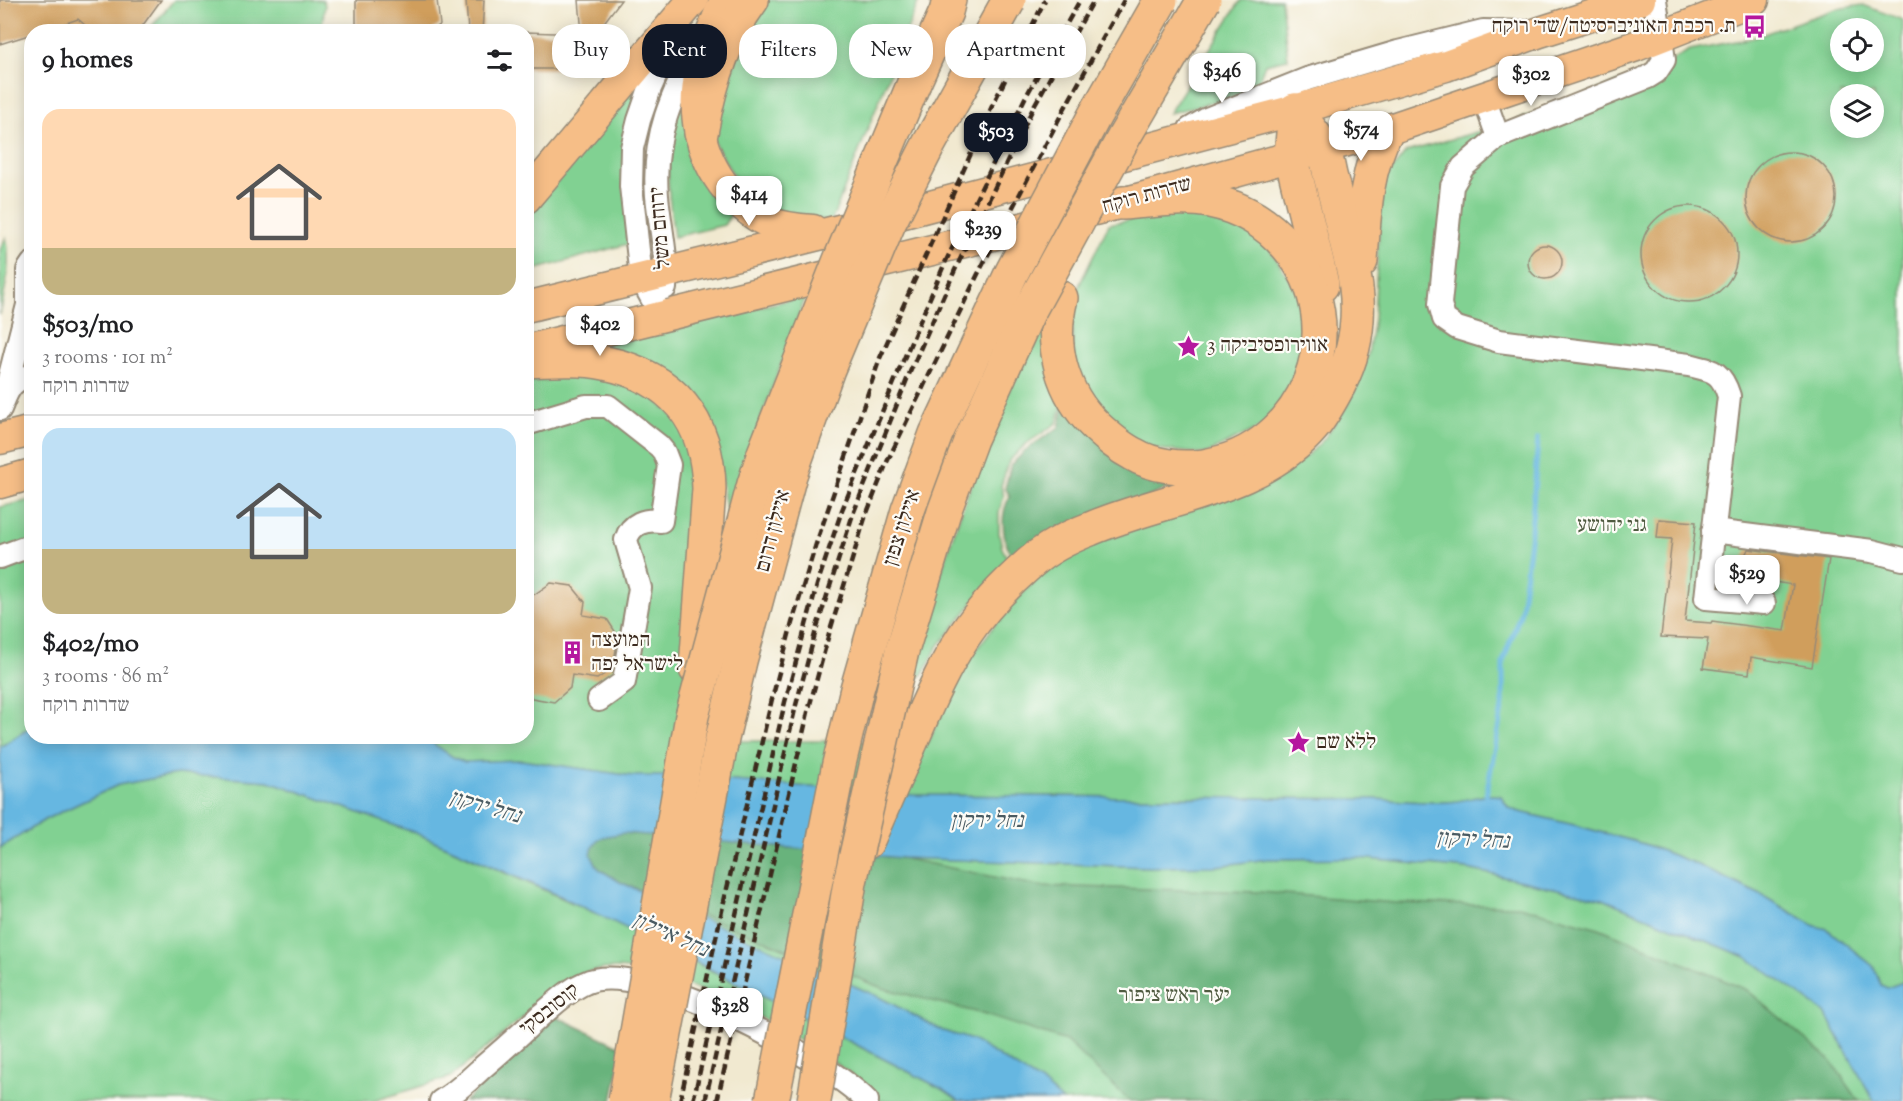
<!DOCTYPE html>
<meta charset="utf-8">
<style>
:root{--surface:#fff;--page:#f6f6f6;--text:#202124;--muted:#757577;--line:#e0e0e0;--accent:#111827}
body{margin:0;font-family:"Sorts Mill Goudy","Frank Ruhl Libre",serif;background:var(--page);color:var(--text);height:100vh;display:flex;flex-direction:column;font-size:22px;white-space:nowrap}
*{box-sizing:border-box;margin:0}
p{font-size:20px;color:var(--muted)}
.icon{flex:none;width:33px;height:33px;fill:none;stroke:currentColor;stroke-width:2;stroke-linecap:round;stroke-linejoin:round}
.map{position:relative;flex:1;overflow:hidden}
.details{position:absolute;left:24px;top:24px;width:510px;height:720px;display:flex;flex-direction:column;background:var(--surface);border-radius:24px;box-shadow:0 3px 15px #0003}
.details>*{flex:none}
.hud{position:absolute;left:552px;top:24px;width:570px;height:54px;display:flex;gap:12px}
.fabs{position:absolute;left:1830px;top:18px;display:grid;gap:12px}
.fabs a{display:grid;place-items:center;width:54px;height:54px;border-radius:50%;background:var(--surface);box-shadow:0 3px 15px #0003;font-size:30px}
.price{position:absolute;translate:-50% -51px;padding:0 14px;border-radius:12px;background:#fff;color:#222;font-size:20px;line-height:39px;filter:drop-shadow(0 2px 3px #0008)}
.price::after{content:'';position:absolute;left:50%;top:36px;width:18px;height:14px;margin-left:-9px;background:inherit;clip-path:polygon(0 0,100% 0,50% 100%)}
.price.current{background:var(--accent);color:#fff}
ul{padding:0;list-style:none}
li{display:grid;align-content:center;gap:12px;height:318px;padding:0 18px}
li+li{border-top:2px solid var(--line)}
li span{display:grid;place-items:center;height:186px;border-radius:18px;color:#555}
li>.icon{margin-inline-start:auto}
span .icon{width:108px;height:108px;fill:#fffc;stroke-width:1}
li b{font-size:26px}
h2{display:flex;justify-content:space-between;align-items:center;height:72px;padding:0 18px;font-size:26px}
.chip{padding:0 21px;border-radius:24px;background:var(--surface);box-shadow:0 3px 15px #0003;font-size:21px;line-height:54px}
.chip.current{background:var(--accent);color:#fff}
.map>svg:first-child{display:block}
</style>
<div class="map">
<svg width="1903" height="1101" viewBox="0 0 1903 1101">
<rect width="100%" height="100%" fill="#fdfcf7"/>
<filter id="ink" filterUnits="userSpaceOnUse"><feTurbulence type="fractalNoise" baseFrequency=".0167" numOctaves="2"/><feDisplacementMap in="SourceGraphic" scale="12" xChannelSelector="R" yChannelSelector="G"/><feConvolveMatrix kernelMatrix="1 2 1 2 8 2 1 2 1" color-interpolation-filters="sRGB"/></filter>
<filter id="wash" filterUnits="userSpaceOnUse"><feTurbulence type="fractalNoise" baseFrequency=".008" numOctaves="4" result="noise"/><feDisplacementMap in="SourceGraphic" scale="24" xChannelSelector="R" yChannelSelector="G"/><feGaussianBlur stdDeviation="1.35" result="paint"/><feColorMatrix in="noise" values="0 0 0 0 0 0 0 0 0 0 0 0 0 0 0 0 0 1.4 0 .05"/><feComposite in="paint" operator="in"/></filter>
<g filter="url(#wash)">
<rect width="100%" height="100%" fill="#f1e9d0"/>
<g fill="#81d192" stroke="#5e7e58" stroke-width="1.5" fill-rule="evenodd">
<polygon points="174,0 323,0 325,5 321,31 148,31"/>
<polygon points="764,0 919,0 831,222 776,211 741,189 712,139 745,28"/>
<polygon points="1241,0 1281,0 1288,59 1265,64 1255,92 1169,113"/>
<path d="M1863,5l40,15v962l-16,6 -6,-3 -8,-19 -46,-37 -12,-3 -52,-30 -72,-34 -47,-18 -70,-19 -58,-14 -8,-4 -7,-11c-19,-4 -34,6 -54,6 -24,1 -50,-2 -74,-3l-460,-4 -245,-19h-35l-112,-16 -57,2 -11,-5 -31,-20 104,-1 1,-354 30,-6 36,-2 53,17 35,32 16,41 -9,201 -13,76h254l25,-57 20,-31 31,-42 38,-38 18,-12 45,-22 170,-62 34,-24 14,-14 24,-35 10,-20 10,-30 6,-36 5,-89 5,-49 22,-28 103,-29 152,-57 29,-16 62,-12 84,-29zM1840,28h34v34h-34zM1840,94h34v34h-34z"/>
<polygon points="646,63 628,244 527,272 527,209"/>
<path d="M678,100l11,1 47,106 -12,18 -50,12c-4,-32 -9,-64 -4,-95 2,-14 6,-28 8,-42z"/>
<polygon points="1175,211 1205,212 1264,240 1303,300 1303,363 1267,424 1205,454 1147,448 1101,415 1073,369 1072,300 1109,224"/>
<path d="M6,237c6,26 -1,52 -6,78v-65z"/>
<polygon points="806,296 732,498 727,515 717,453 707,422 559,353"/>
<path d="M1048,300l15,102 -6,21 -31,21 -17,17 -8,25 3,10 -5,16v21l3,15 6,11 -71,89 -11,21 -22,28c14,-46 27,-93 42,-140 28,-88 65,-173 102,-257z"/>
<polygon points="31,500 31,727 0,747 0,507"/>
<path d="M177,774l92,7 147,52 208,93 320,164 16,11h-81c-20,-24 -42,-37 -68,-54 -47,-30 -96,-55 -149,-70 -9,-2 -18,-6 -27,-7 -22,-4 -42,-1 -63,7l-121,100 -77,24h-374v-253l46,-29 72,-34z"/>
<polygon points="624,833 902,858 1150,867 1217,866 1267,859 1359,858 1467,869 1603,899 1746,957 1825,1013 1874,1101 1063,1101 1045,1085 972,1040 943,1031 879,997 620,882"/>
</g>
<g fill="#68b37c" stroke="#526e4d" stroke-width="1.5">
<path d="M1064,405l128,72 -179,84c-10,-21 -15,-44 -3,-65l-5,-8 6,-23 17,-17 31,-21z"/>
<path d="M624,833l278,25 137,28 221,6 136,11 123,3 80,22 148,62 84,71 28,40h-729l-64,-60 -87,-28 -97,-25 -262,-106 -21,-13 -9,-14c4,-21 16,-18 34,-22z"/>
<polygon points="553,1015 623,1048 612,1101 465,1101 535,1037"/>
</g>
<path fill="#66b7e1" stroke="#507080" stroke-width="1.5" d="M31,727l1,9h390l31,21 11,5 57,-2 112,16h35l245,19 460,4c24,1 49,4 74,3 20,0 35,-10 54,-6l7,11 8,4 58,14 70,19 47,18 72,34 52,30 12,3 46,37 8,19 6,3 16,-6v119h-29l-49,-88 -79,-56 -143,-58 -135,-30 -109,-11 -92,1 -50,7 -67,1 -248,-9 -278,-25c-18,4 -30,1 -33,22l8,14 21,13 259,115 64,34 29,9 73,45 18,16h-103l-16,-11 -244,-126 -140,-68 -144,-63 -147,-52 -92,-7 -59,11 -72,34 -46,29v-101z"/>
<g fill="none" stroke-linecap="round" stroke-linejoin="round">
<polyline stroke="#66b7e1" stroke-width="5" points="1485,801 1503,703 1503,662 1521,611 1531,532 1538,439"/>
</g>
<g id="blocks">
<g fill="#d09e5c">
<polygon points="0,0 161,0 138,32 93,32 78,19 39,32 32,32 32,34 0,44"/>
<polygon points="356,0 437,0 440,25 429,32 367,32 367,26 356,27"/>
<polygon points="466,0 484,0 482,32 468,32"/>
<polygon points="579,0 621,0 569,69 526,69 526,32 582,34"/>
<circle cx="1791" cy="197" r="45"/>
<circle cx="1689" cy="254" r="48"/>
<circle cx="1545" cy="262" r="17"/>
<polygon points="1659,519 1696,522 1685,621 1711,623 1712,621 1785,631 1793,585 1736,576 1748,549 1829,559 1812,667 1751,657 1749,674 1703,668 1708,639 1661,637 1672,539 1657,538"/>
<polygon points="551,583 572,586 585,602 583,615 607,619 618,636 613,668 597,679 572,675 570,688 554,702 532,698 526,689 526,592 535,594"/>
</g>
</g>
</g>
<g filter="url(#ink)">
<use href="#blocks" fill-opacity="0" stroke="#968a77" stroke-width="1.5"/>
<g fill="none" stroke-linecap="round" stroke-linejoin="round">
<defs>
<g id="minor">
<path d="M1655,0l9,60 -8,12 -8,5 -150,60 -35,30 -11,19 -12,118 4,15 13,9 42,13 190,24c25,6 32,6 40,31l-23,202 58,5"/>
<polyline points="1484,98 1498,137"/>
<polyline points="1190,129 1207,119 1307,79 1398,52 1483,31 1530,32"/>
<path d="M665,288c3,-30 -5,-61 -8,-92 -5,-60 15,-101 42,-154"/>
<polyline points="662,317 641,278 631,186 632,148 639,120 650,88 675,32"/>
<polyline points="6,391 28,305 28,270 32,264"/>
<path d="M0,409c8,-19 9,-29 32,-33"/>
<path d="M526,424l60,-18h22l51,40 5,6 5,13 -8,56c-16,-2 -30,2 -35,19l14,48 -16,94 -25,18"/>
<polyline points="1713,531 1872,551 1903,559"/>
<polyline points="0,557 32,545"/>
<path d="M441,1101c16,-9 29,-22 42,-34 20,-17 39,-34 58,-52 14,-11 27,-25 44,-32 55,-27 241,76 282,118"/>
</g>
<g id="major">
<path d="M725,0c-11,27 -24,54 -27,83 -6,43 8,88 40,118 9,8 19,17 30,21 14,5 30,7 45,8"/>
<polyline points="526,198 693,0"/>
<polyline points="526,307 843,229 1295,110 1446,66 1540,32 1640,0"/>
<polyline points="526,350 1123,203 1387,130 1636,46 1754,0"/>
<polyline points="0,439 32,431"/>
<polyline points="0,483 32,474"/>
</g>
<g id="highway">
<polyline points="914,83 946,12 949,0"/>
<polyline points="1295,110 1291,156 1318,266 1322,285"/>
<path d="M701,133c8,-47 22,-94 51,-133"/>
<path d="M1361,261c3,-44 4,-91 26,-131"/>
<path d="M1061,298c-12,47 0,95 36,129 11,10 22,20 36,27 20,12 47,15 70,12 104,-15 153,-140 84,-220 -20,-23 -47,-39 -77,-45 -29,-5 -58,0 -87,2"/>
<path d="M526,361c26,-1 54,-3 79,2 68,14 103,57 104,126l-13,180"/>
<path d="M867,842c16,-36 32,-73 48,-109 14,-33 29,-67 49,-97 18,-27 42,-52 66,-73 17,-15 39,-26 60,-34 71,-31 170,-39 223,-102 10,-12 18,-27 26,-42 20,-39 23,-81 12,-124 -7,-28 -13,-55 -20,-82 -3,-10 -4,-24 -9,-33 -8,-13 -18,-24 -27,-36"/>
</g>
</defs>
<use href="#minor" stroke="#968a77" stroke-width="26"/>
<use href="#major" stroke="#968a77" stroke-width="33"/>
<use href="#highway" stroke="#968a77" stroke-width="36"/>
<use href="#minor" stroke="#fff" stroke-width="22"/>
<use href="#major" stroke="#f6be87" stroke-width="30"/>
<use href="#highway" stroke="#f6be87" stroke-width="33"/>
<g stroke="#3b2a1e" stroke-width="4.5" stroke-dasharray="9 4.5" stroke-linecap="butt">
<polyline points="680,1101 725,897 772,699 792,623 816,544 880,358 993,104 1045,0"/>
<polyline points="693,1101 785,702 817,585 842,510 900,368 944,265 1025,98 1080,0"/>
<polyline points="705,1101 796,705 816,630 853,514 910,372 955,270 1035,104 1094,0"/>
<polyline points="717,1101 809,708 829,634 865,518 887,462 978,274 1061,115 1124,0"/>
</g>
<defs>
<g id="highway-bridge">
<polyline points="625,1101 692,716 754,484 764,453 840,260 914,83"/>
<polyline points="652,1101 722,739 740,661 790,475 828,369 889,223 929,144 1009,0"/>
<polyline points="772,1101 839,764 857,689 908,510 936,434 1012,272 1095,115 1161,0"/>
<polyline points="814,1101 850,882 902,651 944,512 971,439 1028,313 1124,137 1204,0"/>
</g>
</defs>
<use href="#highway-bridge" stroke="#968a77" stroke-width="36" stroke-linecap="butt"/>
<use href="#highway-bridge" stroke="#f6be87" stroke-width="33"/>
</g>
</g>
<defs>
<symbol id="bus-bare" viewBox="-9 -9 18 18"><path d="M-5-6H5V4H4V6H2V4H-2V6H-4V4H-5ZM-3.5-4V0h7V-4ZM-3.5 1.2v1.5H-2V1.2ZM2 1.2v1.5H3.5V1.2Z" fill="#b5179e" stroke="#fdfcf7" stroke-width="2.5" paint-order="stroke"/></symbol>
<symbol id="sight-bare" viewBox="-9 -9 18 18"><path d="M0-6L1.8-2.2L6-1.7L2.9 1.2L3.7 5.4L0 3.3L-3.7 5.4L-2.9 1.2L-6-1.7L-1.8-2.2Z" fill="#b5179e" stroke="#fdfcf7" stroke-width="2.5" paint-order="stroke"/></symbol>
<symbol id="building-bare" viewBox="-9 -9 18 18"><path d="M-4-6H4V6H1V3H-1V6H-4ZM-2.5-4.3h1.7v1.8h-1.7ZM.8-4.3h1.7v1.8H.8ZM-2.5-1h1.7V.8h-1.7ZM.8-1h1.7V.8H.8Z" fill="#b5179e" stroke="#fdfcf7" stroke-width="2.5" paint-order="stroke"/></symbol>
</defs>
<g fill-rule="evenodd">
<use href="#bus-bare" x="1738" y="10" width="33" height="33"/>
<use href="#sight-bare" x="1172" y="330" width="33" height="33"/>
<use href="#building-bare" x="556" y="636" width="33" height="33"/>
<use href="#sight-bare" x="1282" y="726" width="33" height="33"/>
</g>
<g text-anchor="middle" dominant-baseline="central" stroke-width="4.5" stroke-linejoin="round" paint-order="stroke">
<g font-size="21" fill="#3b2a1e" stroke="#fdfcf7" text-anchor="start">
<text x="1736" y="27" text-anchor="end">ת. רכבת האוניברסיטה/שד׳ רוקח</text>
<text x="1207" y="346">אווירופסיביקה 3</text>
<text x="591" y="641">המועצה<tspan x="591" dy="24">לישראל יפה</tspan></text>
<text x="1316" y="743">ללא שם</text>
</g>
<g font-size="21" fill="#3b2a1e" stroke="#fdfcf7">
<text transform="translate(1147 196) rotate(-15)">שדרות רוקח</text>
<text transform="translate(661 228) rotate(-95)">ירוחם משל</text>
<text transform="translate(903 528) rotate(-72)">איילון צפון</text>
<text transform="translate(774 531) rotate(-75)">איילון דרום</text>
<text transform="translate(550 1010) rotate(-39)">קוסובסקי</text>
</g>
<g font-size="21" fill="#505c41" stroke="#fdfcf7">
<text x="1612" y="526">גני יהושע</text>
<text x="1174" y="996">יער ראש ציפור</text>
</g>
<g font-size="22" font-style="italic" fill="#4a5b62" stroke="#fdfcf7">
<text transform="translate(485 808) rotate(16)">נחל ירקון</text>
<text x="987" y="822">נחל ירקון</text>
<text transform="translate(1473 841) rotate(3)">נחל ירקון</text>
<text transform="translate(670 936) rotate(24)">נחל איילון</text>
</g>
</g>
</svg>
<div class="fabs">
<a><svg class="icon" aria-label="locate" viewBox="0 0 24 24"><circle cx="12" cy="12" r="6"/><path d="M12 2v4M12 18v4M2 12h4M18 12h4"/></svg></a>
<a><svg class="icon" aria-label="layers" viewBox="0 0 24 24"><path d="M12 4l9 5-9 5-9-5zM3 14l9 5 9-5"/></svg></a>
</div>
<b class="price" style="left:1222px;top:104px">$346</b>
<b class="price" style="left:1531px;top:107px">$302</b>
<b class="price" style="left:1361px;top:162px">$574</b>
<b class="price current" style="left:996px;top:164px">$503</b>
<b class="price" style="left:749px;top:227px">$414</b>
<b class="price" style="left:983px;top:262px">$239</b>
<b class="price" style="left:600px;top:357px">$402</b>
<b class="price" style="left:1747px;top:606px">$529</b>
<b class="price" style="left:730px;top:1039px">$328</b>
<div class="hud">
<a class="chip">Buy</a>
<a class="chip current">Rent</a>
<a class="chip">Filters</a>
<a class="chip">New</a>
<a class="chip">Apartment</a>
</div>
<section class="details">
<h2>9 homes<svg class="icon" aria-label="filters" viewBox="0 0 24 24"><path d="M4 7h16M4 17h16"/><circle cx="9" cy="7" r="2"/><circle cx="15" cy="17" r="2"/></svg></h2>
<ul>
<li><span style="background:linear-gradient(#ffd9b3 75%,#c2b280 0)"><svg class="icon" aria-label="home" viewBox="0 0 24 24"><path d="M3 11l9-7 9 7M6 9v11h12V9"/></svg></span><div><b>$503/mo</b><p>3 rooms · 101 m²</p><p>שדרות רוקח</p></div></li>
<li><span style="background:linear-gradient(#bfe0f5 65%,#c2b280 0)"><svg class="icon" aria-label="home" viewBox="0 0 24 24"><path d="M3 11l9-7 9 7M6 9v11h12V9"/></svg></span><div><b>$402/mo</b><p>3 rooms · 86 m²</p><p>שדרות רוקח</p></div></li>
</ul>
</section>
</div>
